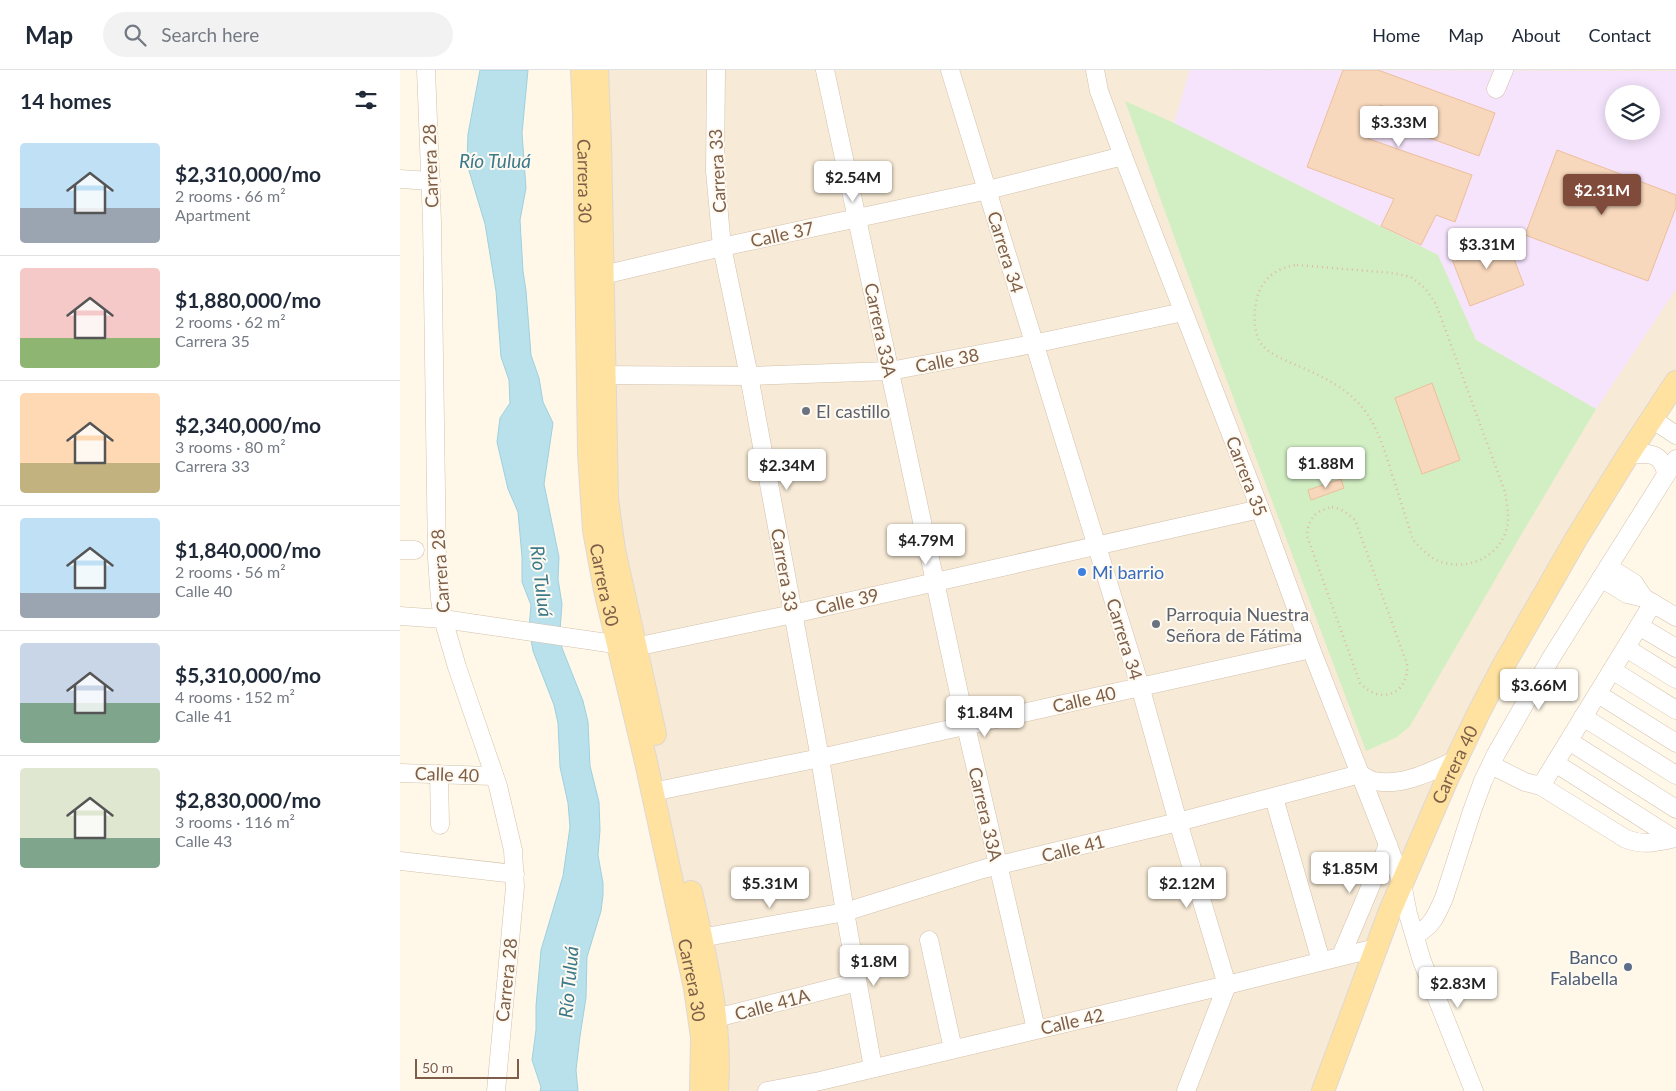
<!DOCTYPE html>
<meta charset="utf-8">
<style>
:root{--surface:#fff;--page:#f2f2f3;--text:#1f2937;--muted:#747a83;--line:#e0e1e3;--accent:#804b3b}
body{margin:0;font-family:Lato,sans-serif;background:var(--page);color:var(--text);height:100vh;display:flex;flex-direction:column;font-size:19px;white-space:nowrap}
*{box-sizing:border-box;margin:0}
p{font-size:16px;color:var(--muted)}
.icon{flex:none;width:28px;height:28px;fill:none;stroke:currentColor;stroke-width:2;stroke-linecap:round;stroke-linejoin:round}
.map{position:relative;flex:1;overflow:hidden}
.drawer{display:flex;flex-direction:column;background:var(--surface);width:400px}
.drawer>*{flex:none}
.buttons{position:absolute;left:1205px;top:15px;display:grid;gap:10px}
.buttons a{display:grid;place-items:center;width:55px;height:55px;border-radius:50%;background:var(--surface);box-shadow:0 2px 12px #0003;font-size:25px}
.scale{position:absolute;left:15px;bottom:12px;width:104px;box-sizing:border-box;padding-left:5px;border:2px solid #7d5e48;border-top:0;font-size:14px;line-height:18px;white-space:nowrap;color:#7d5e48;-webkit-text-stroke:4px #fffaf1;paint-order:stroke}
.price{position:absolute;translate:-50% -42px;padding:0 11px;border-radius:5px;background:#fff;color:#222;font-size:16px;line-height:32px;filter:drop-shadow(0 1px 2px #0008)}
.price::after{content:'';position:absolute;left:50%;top:30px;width:15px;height:11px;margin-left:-8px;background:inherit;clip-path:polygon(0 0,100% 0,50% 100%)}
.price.selected{background:var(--accent);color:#fff}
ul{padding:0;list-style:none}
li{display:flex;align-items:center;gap:15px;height:125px;padding:0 20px}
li+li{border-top:1px solid var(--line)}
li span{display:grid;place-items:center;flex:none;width:140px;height:100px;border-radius:5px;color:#555}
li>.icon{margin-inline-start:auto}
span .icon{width:60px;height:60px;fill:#fffc;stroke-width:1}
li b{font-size:21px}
h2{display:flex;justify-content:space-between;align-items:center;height:60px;padding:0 20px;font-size:21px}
header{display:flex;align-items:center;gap:30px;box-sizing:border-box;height:70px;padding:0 25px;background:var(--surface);border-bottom:1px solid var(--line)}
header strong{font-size:24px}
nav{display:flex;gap:28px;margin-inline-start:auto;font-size:18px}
.search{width:350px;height:45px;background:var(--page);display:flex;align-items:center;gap:12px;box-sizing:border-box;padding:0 18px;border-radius:28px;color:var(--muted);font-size:19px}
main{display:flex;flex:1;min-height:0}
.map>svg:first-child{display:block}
</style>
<header>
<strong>Map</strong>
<div class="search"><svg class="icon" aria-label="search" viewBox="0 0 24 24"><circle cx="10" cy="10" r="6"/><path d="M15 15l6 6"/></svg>Search here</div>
<nav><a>Home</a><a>Map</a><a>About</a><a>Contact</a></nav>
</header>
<main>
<section class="drawer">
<h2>14 homes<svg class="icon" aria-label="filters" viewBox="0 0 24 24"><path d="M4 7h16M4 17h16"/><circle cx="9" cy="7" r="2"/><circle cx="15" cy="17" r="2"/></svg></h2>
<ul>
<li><span style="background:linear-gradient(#bfe0f5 65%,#9aa5b1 0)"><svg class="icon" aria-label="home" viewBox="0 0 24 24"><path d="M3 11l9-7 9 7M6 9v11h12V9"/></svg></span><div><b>$2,310,000/mo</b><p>2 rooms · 66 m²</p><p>Apartment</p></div></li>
<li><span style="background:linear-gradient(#f6c9c9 70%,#8fb573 0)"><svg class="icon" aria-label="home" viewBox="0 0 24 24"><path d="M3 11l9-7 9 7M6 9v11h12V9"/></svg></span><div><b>$1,880,000/mo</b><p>2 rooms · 62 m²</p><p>Carrera 35</p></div></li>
<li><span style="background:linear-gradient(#ffd9b3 70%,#c2b280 0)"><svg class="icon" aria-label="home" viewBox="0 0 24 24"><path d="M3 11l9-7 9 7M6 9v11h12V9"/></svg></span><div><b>$2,340,000/mo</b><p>3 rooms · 80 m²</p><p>Carrera 33</p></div></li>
<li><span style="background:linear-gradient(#bfe0f5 75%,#9aa5b1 0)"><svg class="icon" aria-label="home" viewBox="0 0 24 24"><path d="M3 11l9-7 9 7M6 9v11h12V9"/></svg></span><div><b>$1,840,000/mo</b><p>2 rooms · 56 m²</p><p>Calle 40</p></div></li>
<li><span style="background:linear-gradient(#c9d6e8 60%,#7fa58c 0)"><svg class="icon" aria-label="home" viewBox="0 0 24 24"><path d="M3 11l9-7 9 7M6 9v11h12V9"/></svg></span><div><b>$5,310,000/mo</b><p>4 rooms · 152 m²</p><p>Calle 41</p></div></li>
<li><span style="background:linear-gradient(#dfe7d0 70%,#7fa58c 0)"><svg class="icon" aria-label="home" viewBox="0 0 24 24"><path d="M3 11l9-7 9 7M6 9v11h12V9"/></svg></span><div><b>$2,830,000/mo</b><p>3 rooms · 116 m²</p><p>Calle 43</p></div></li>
</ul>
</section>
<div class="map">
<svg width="1276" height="1021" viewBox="0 0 1276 1021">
<rect width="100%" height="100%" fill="#fff8e8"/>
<path fill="#f7ead6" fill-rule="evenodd" d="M195,0h1081v316l-174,282 -180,423h-605l-54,-252 -53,-316zM1214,24h37v37h-37z"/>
<path fill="#f5e4fc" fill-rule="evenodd" d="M790,0l486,1v218l-80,120 -120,-69 -38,-85 -264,-132zM1214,24h37v37h-37z"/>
<polygon fill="#d2efc4" points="725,31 774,53 1038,185 1076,270 1196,339 1121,465 1010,656 997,667 966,681 812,271"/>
<polygon fill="#b9e1ec" stroke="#9ed0df" points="80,0 128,0 122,63 126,118 120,150 123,201 126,221 131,285 139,308 143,332 153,353 144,414 159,487 158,509 162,534 160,560 162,578 183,631 188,652 190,696 199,732 200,760 198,785 203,813 203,825 201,841 187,887 186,928 180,966 176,1000 178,1021 140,1021 141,1017 132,990 136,960 136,936 141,880 163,806 170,757 168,733 160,697 158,653 154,635 133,581 129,558 131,535 122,512 122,487 118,442 108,419 97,372 100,348 110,333 109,310 101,287 96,221 85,154 67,94 68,64"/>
<g fill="#f8d8bc" stroke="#ecbf9b">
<polygon points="943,0 978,0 1095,43 1079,86 1005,59 1010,46 980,35 969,69 1072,105 1055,152 1036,145 1021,175 981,156 994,129 907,97"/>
<polygon points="1157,80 1276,125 1276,137 1248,211 1125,165"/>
<polygon points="1104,163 1124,215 1070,236 1050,184"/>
<polygon points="1032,313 1060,390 1022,404 995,328"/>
<polygon points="941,409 944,418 911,430 908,420"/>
</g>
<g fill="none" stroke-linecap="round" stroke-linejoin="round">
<defs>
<g id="minor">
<polyline points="26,0 32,152 37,489 40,529 43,549 57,597 98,716 113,780 115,817 96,1021"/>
<polyline points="316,0 315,101 322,177 349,306 420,688 445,842 473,998"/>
<polyline points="425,0 566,656 636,959"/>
<polyline points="550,0 740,616 778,752 827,915 786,1021"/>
<polyline points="695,0 699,21 723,86 860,439 911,579 988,775 1002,813 1008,844 1022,891 1074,1021"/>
<polyline points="1096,19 1104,0"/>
<polyline points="0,109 31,111"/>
<polyline points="190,205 203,205 322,177 588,120 723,86"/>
<polyline points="193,305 349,306 490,301 633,274 783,242"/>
<polyline points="1252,349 1276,365"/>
<path d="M1228,385c20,-2 33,-4 38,18"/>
<polyline points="0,480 15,480"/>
<polyline points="1208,497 1234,513 1244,528"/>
<polyline points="1201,508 1227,524 1244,528 1276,547"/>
<polyline points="0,546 43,549 235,577 393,544 860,439"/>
<polyline points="1239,556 1276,578"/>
<polyline points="1226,578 1276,609"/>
<polyline points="1212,600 1276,640"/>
<polyline points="1198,624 1276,673"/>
<polyline points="1183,647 1276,705"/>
<polyline points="1169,671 1276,739"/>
<polyline points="1155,693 1273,768"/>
<path d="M1091,695l34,17 16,4 85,53c18,7 32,3 50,-1"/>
<polyline points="0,703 93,706"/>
<polyline points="39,704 40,755"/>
<polyline points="1141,716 1253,533"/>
<polyline points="252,722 420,688 911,579"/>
<polyline points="874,728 921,891"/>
<polyline points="0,791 115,804"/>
<path d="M1015,866c18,-12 20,-18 29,-38l28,-87 11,-30 13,-27 55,-96 125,-199"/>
<path d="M289,870l156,-28 138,-43 195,-47 182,-48c4,2 9,6 14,7 28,6 58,-10 82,-21"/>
<polyline points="529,870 553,979"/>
<polyline points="941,886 988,775"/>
<polyline points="316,948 457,912"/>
<polyline points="367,1021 420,1011 827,915 976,878"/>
</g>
<g id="major">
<path id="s1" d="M182,0l2,45 5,338 5,77 11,60 41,172 49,226 7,49 -1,54"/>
<polyline points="197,0 200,71 207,429 214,480 255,664"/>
<path d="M291,822c15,66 31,131 26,199"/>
<path id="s2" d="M923,1021l67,-180 58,-134 30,-63 24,-46 74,-129 52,-84 48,-73"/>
</g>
</defs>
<use href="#minor" stroke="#d3c0ac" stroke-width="19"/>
<use href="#major" stroke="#e0d8d3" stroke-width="24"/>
<g stroke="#debb9e" stroke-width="2.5" stroke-dasharray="1 4" stroke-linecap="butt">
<path d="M897,195l96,8 18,4 14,11 11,16 69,188c2,13 5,27 1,39 -10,29 -42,41 -70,29 -9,-5 -16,-13 -23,-20 -7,-22 -14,-44 -21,-66 -7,-22 -13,-44 -27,-63 -17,-23 -43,-35 -69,-46 -11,-5 -25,-10 -33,-19 -11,-11 -10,-40 -4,-54 7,-17 21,-25 38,-27z"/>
<path d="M932,437c10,2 15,6 23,13l52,144c2,31 -27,41 -47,19l-53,-147c1,-17 8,-25 25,-29z"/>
</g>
<use href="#minor" stroke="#fff" stroke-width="18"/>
<use href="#major" stroke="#ffe29f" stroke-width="22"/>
</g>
<g fill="#6b7280" stroke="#fffaf1" stroke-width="2">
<circle cx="406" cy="341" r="5"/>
<circle cx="756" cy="554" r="5"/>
</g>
<circle fill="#3f7fe0" stroke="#fffaf1" stroke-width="2" cx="682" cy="502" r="5"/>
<circle fill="#5c6f8a" stroke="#fffaf1" stroke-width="2" cx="1228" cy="897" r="5"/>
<g text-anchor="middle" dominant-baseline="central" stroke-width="4" stroke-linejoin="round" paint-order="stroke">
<g font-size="18" fill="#7d5e48" stroke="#fffaf1">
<text transform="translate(30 96) rotate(-92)">Carrera 28</text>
<text transform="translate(317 101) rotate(-93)">Carrera 33</text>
<text stroke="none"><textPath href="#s1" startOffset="111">Carrera 30</textPath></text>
<text transform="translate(382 164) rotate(-12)">Calle 37</text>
<text transform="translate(606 182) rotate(73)">Carrera 34</text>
<text transform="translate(481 260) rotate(78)">Carrera 33A</text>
<text transform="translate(547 290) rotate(-11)">Calle 38</text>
<text transform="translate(847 406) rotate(69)">Carrera 35</text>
<text transform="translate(385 500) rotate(80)">Carrera 33</text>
<text transform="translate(40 501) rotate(-94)">Carrera 28</text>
<text stroke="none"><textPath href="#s1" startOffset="516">Carrera 30</textPath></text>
<text transform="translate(447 531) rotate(-13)">Calle 39</text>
<text transform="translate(725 569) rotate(73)">Carrera 34</text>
<text transform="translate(684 629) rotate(-13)">Calle 40</text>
<text stroke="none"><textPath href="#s2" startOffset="352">Carrera 40</textPath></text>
<text transform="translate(47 704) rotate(2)">Calle 40</text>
<text transform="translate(586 744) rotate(77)">Carrera 33A</text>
<text transform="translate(673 778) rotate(-14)">Calle 41</text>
<text transform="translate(106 910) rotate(-84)">Carrera 28</text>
<text stroke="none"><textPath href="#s1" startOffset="921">Carrera 30</textPath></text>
<text transform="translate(372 934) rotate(-15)">Calle 41A</text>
<text transform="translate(672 951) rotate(-13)">Calle 42</text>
</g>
<g font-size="18" fill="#5b616d" stroke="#fffaf1" text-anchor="start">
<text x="416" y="341">El castillo</text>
<text x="766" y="544">Parroquia Nuestra<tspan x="766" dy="21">Señora de Fátima</tspan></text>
</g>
<g font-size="18" fill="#366cbe" stroke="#fffaf1" text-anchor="start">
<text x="692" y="502">Mi barrio</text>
</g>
<g font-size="18" fill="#4e5e75" stroke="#fffaf1" text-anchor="end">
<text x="1218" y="887">Banco<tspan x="1218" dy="21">Falabella</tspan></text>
</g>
<g font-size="19" font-style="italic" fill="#3b798b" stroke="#fffaf1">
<text x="95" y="90">Río Tuluá</text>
<text transform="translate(142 511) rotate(83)">Río Tuluá</text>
<text transform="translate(168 912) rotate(-85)">Río Tuluá</text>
</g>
</g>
</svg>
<div class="buttons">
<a><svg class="icon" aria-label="layers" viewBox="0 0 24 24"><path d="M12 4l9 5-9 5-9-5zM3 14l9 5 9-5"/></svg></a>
</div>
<div class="scale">50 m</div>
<b class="price" style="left:999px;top:78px">$3.33M</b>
<b class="price" style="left:453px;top:133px">$2.54M</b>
<b class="price selected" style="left:1202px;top:146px">$2.31M</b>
<b class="price" style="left:1087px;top:200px">$3.31M</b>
<b class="price" style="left:926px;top:419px">$1.88M</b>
<b class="price" style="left:387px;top:421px">$2.34M</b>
<b class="price" style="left:526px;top:496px">$4.79M</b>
<b class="price" style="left:1139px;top:641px">$3.66M</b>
<b class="price" style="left:585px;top:668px">$1.84M</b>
<b class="price" style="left:950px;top:824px">$1.85M</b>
<b class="price" style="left:370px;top:839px">$5.31M</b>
<b class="price" style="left:787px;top:839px">$2.12M</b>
<b class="price" style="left:474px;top:917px">$1.8M</b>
<b class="price" style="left:1058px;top:939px">$2.83M</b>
</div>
</main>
